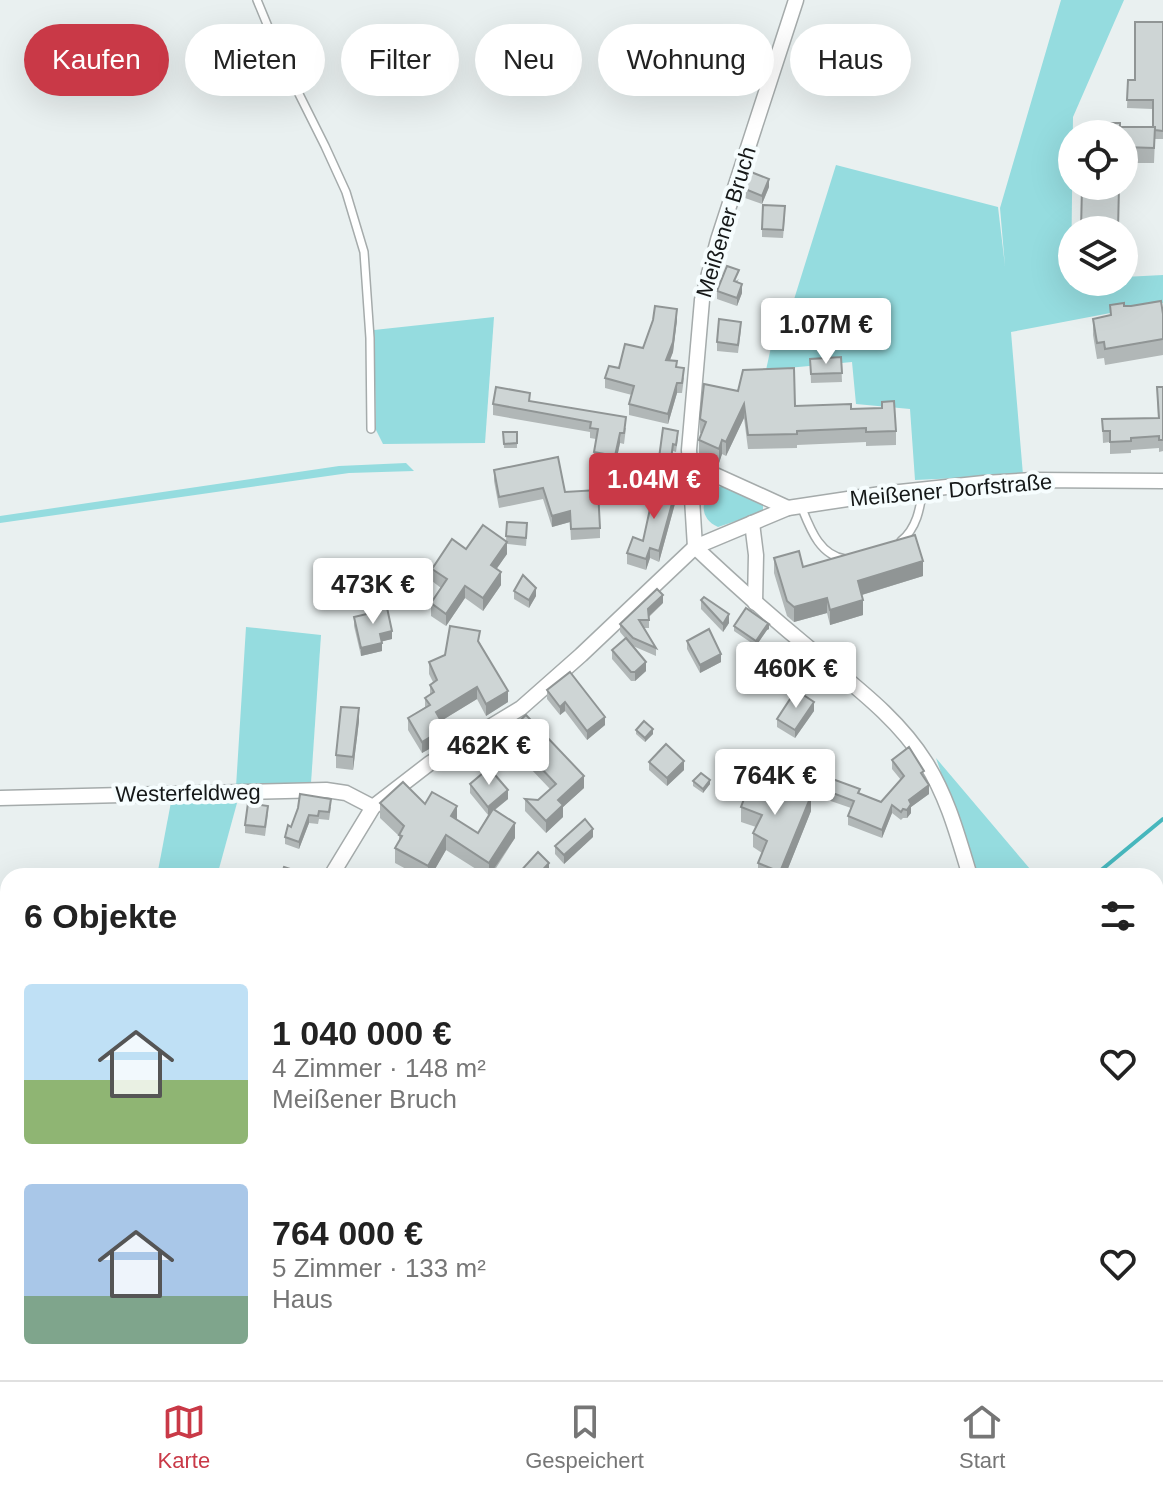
<!DOCTYPE html>
<html lang="de">
<meta charset="utf-8">
<style>
:root{--surface:#fff;--page:#f2f2f2;--text:#222;--muted:#767676;--line:#e0e0e0;--accent:#c93947}
body{margin:0;font-family:Helvetica,sans-serif;background:var(--page);color:var(--text);height:100vh;display:flex;flex-direction:column;font-size:30px;white-space:nowrap}
*{box-sizing:border-box;margin:0}
p{font-size:26px;color:var(--muted)}
.icon{flex:none;width:44px;height:44px;fill:none;stroke:currentColor;stroke-width:2;stroke-linecap:round;stroke-linejoin:round}
.map{position:relative;flex:1;overflow:hidden}
.details{position:absolute;left:0px;top:868px;width:1164px;height:512px;display:flex;flex-direction:column;background:var(--surface);border-radius:24px 24px 0 0;box-shadow:0 8px 32px #0002}
.details>*{flex:none}
.banner{position:absolute;left:24px;top:24px;width:1116px;height:72px;display:flex;gap:16px}
.buttons{position:absolute;left:1058px;top:120px;display:grid;gap:16px}
.buttons a{display:grid;place-items:center;width:80px;height:80px;border-radius:50%;background:var(--surface);box-shadow:0 8px 32px #0002;font-size:40px}
.price{position:absolute;translate:-50% -68px;padding:0 18px;border-radius:8px;background:#fff;color:#222;font-size:26px;line-height:52px;filter:drop-shadow(0 2px 4px #0008)}
.price::after{content:'';position:absolute;left:50%;top:48px;width:24px;height:18px;margin-left:-12px;background:inherit;clip-path:polygon(0 0,100% 0,50% 100%)}
.price.current{background:var(--accent);color:#fff}
ul{padding:0;list-style:none}
li{display:flex;align-items:center;gap:24px;height:200px;padding:0 24px}
li span{display:grid;place-items:center;flex:none;width:224px;height:160px;border-radius:8px;color:#555}
li>.icon{margin-inline-start:auto}
span .icon{width:96px;height:96px;fill:#fffc;stroke-width:1}
li b{font-size:34px}
h2{display:flex;justify-content:space-between;align-items:center;height:96px;padding:0 24px;font-size:34px}
.chip{padding:0 28px;border-radius:36px;background:var(--surface);box-shadow:0 8px 32px #0002;font-size:28px;line-height:72px}
.chip.current{background:var(--accent);color:#fff}
.tabs{display:flex;justify-content:space-around;align-items:center;height:112px;border-top:2px solid var(--line);background:var(--surface);font-size:22px;color:var(--muted)}
.tabs a{display:grid;justify-items:center;gap:4px}
.tabs .current{color:var(--accent)}
.map>svg:first-child{display:block}
</style>
<div class="map">
<svg width="1163" height="1380" viewBox="0 0 1163 1380">
<rect width="100%" height="100%" fill="#e9f0f0"/>
<g fill="#95dcdf">
<polygon points="1061,0 1124,0 1073,117 1071,279 1072,282 1124,282 1124,277 1163,275 1163,303 1011,332 1023,475 915,480 910,409 856,404 852,362 766,370 780,306 791,309 836,165 998,207 1005,266 1000,208"/>
<polygon points="494,317 485,443 383,444 376,430 374,330"/>
<polygon points="406,463 414,471 349,473 0,523 0,516 339,466"/>
<path d="M717,487h10l36,17v8l-45,15c-19,-8 -19,-30 -1,-40z"/>
<polygon points="246,627 321,635 311,783 236,787"/>
<polygon points="936,758 1036,876 1005,869 990,876 976,876"/>
<polygon points="171,802 237,803 217,876 157,876"/>
</g>
<g fill="none" stroke-linecap="round" stroke-linejoin="round">
<g stroke="#47b7bd" stroke-width="4">
<polyline points="1023,876 1026,876"/>
<polyline points="1094,876 1163,819"/>
<polyline points="674,1372 674,1380"/>
</g>
<defs>
<g id="service">
<polyline points="257,0 281,58 325,146 346,192 364,252 370,338 371,429"/>
<path d="M801,506c9,22 18,49 44,53"/>
<path d="M901,541c16,-13 19,-33 22,-52"/>
<polyline points="454,1372 471,1380"/>
</g>
<g id="minor">
<polyline points="691,464 788,508"/>
<polyline points="752,523 756,555 755,603"/>
<polyline points="695,547 689,450 702,300 718,240 796,0"/>
<path d="M695,547c37,35 75,69 114,101 41,35 88,68 117,115 22,35 32,74 44,113"/>
<polyline points="0,798 326,790 346,793 373,807"/>
<polyline points="331,876 373,807 430,763 521,708 581,655 695,547 788,508 881,494 984,483 1033,480 1163,481"/>
<polyline points="1156,963 1163,966"/>
<polyline points="1156,1166 1163,1172"/>
<polyline points="605,1372 606,1380"/>
<polyline points="46,1380 51,1372"/>
<polyline points="477,1380 481,1372"/>
<polyline points="734,1380 767,1372"/>
</g>
<g id="tertiary">
<polyline points="1156,995 1163,989"/>
<polyline points="846,1380 849,1372"/>
</g>
</defs>
<use href="#service" stroke="#a5abab" stroke-width="10"/>
<use href="#minor" stroke="#a5abab" stroke-width="17"/>
<use href="#tertiary" stroke="#a5abab" stroke-width="19"/>
<use href="#service" stroke="#fff" stroke-width="7"/>
<use href="#minor" stroke="#fff" stroke-width="14"/>
<use href="#tertiary" stroke="#fff" stroke-width="16"/>
</g>
<g fill="#b1b7b7">
<polygon points="1163,22 1163,139 1155,139 1154,163 1124,163 1124,134 1120,127 1153,127 1153,109 1127,108 1128,80 1135,80"/>
<polygon points="769,187 762,204 745,198 745,189"/>
<polygon points="785,215 783,238 762,237 762,229"/>
<polygon points="739,279 737,282 742,293 737,306 717,299 717,291"/>
<polygon points="1110,305 1124,306 1163,314 1163,355 1105,365 1104,358 1097,359 1093,335 1093,319 1110,316"/>
<polygon points="677,320 673,352 670,360 677,367 684,378 682,393 677,393 668,424 629,415 629,404 632,395 605,388 605,378"/>
<polygon points="741,330 738,353 717,351 717,342"/>
<polygon points="841,357 842,382 811,383 810,359"/>
<polygon points="704,384 795,406 851,409 896,431 896,445 866,446 866,442 797,445 797,448 748,449 744,418 726,456 722,454 719,463 699,454 699,440 702,434 700,433 700,419"/>
<polygon points="1157,387 1163,387 1163,451 1159,452 1159,448 1131,450 1131,453 1110,454 1110,442 1103,443 1102,419 1158,418"/>
<polygon points="530,401 626,428 624,444 620,443 615,467 594,462 594,452 596,439 590,438 590,432 493,415 493,404"/>
<polygon points="503,432 517,432 517,448 504,448"/>
<polygon points="678,438 676,452 673,451 671,466 659,465 659,458"/>
<polygon points="494,470 565,492 600,528 600,538 571,540 570,522 552,527 543,499 499,508 494,481"/>
<polygon points="647,493 676,500 659,562 650,558 646,570 627,564 627,553 643,541 651,505 647,504"/>
<polygon points="507,522 527,532 526,546 507,544 507,554 496,569 501,585 483,611 465,598 446,626 431,616 431,603 441,588 432,581 432,569 466,549 506,541"/>
<polygon points="774,558 803,567 923,576 862,595 863,615 830,625 827,613 794,622 787,616 774,573"/>
<polygon points="514,591 536,596 529,608 514,599"/>
<polygon points="701,600 729,623 723,632 701,609"/>
<polygon points="663,603 649,617 649,628 644,628 656,648 656,656 633,646 646,671 635,681 631,681 612,659 612,650 625,638 620,632 620,624"/>
<polygon points="369,607 392,639 382,641 382,651 361,656 354,626 354,617 369,614"/>
<polygon points="734,626 769,629 767,630 756,646 734,631"/>
<polygon points="687,641 721,662 700,673 687,649"/>
<polygon points="480,643 508,702 486,716 477,699 441,721 445,740 422,753 408,730 408,718 425,707 425,698 430,695 430,685 433,682 429,674 429,662"/>
<polygon points="783,656 817,669 811,679 783,660"/>
<polygon points="547,690 605,725 587,740 565,711 560,715 547,699"/>
<polygon points="814,711 795,738 777,727 777,719"/>
<polygon points="359,721 353,770 336,768 336,755"/>
<polygon points="636,730 653,734 645,742 636,734"/>
<polygon points="507,732 584,788 563,807 563,817 546,833 525,811 525,799 538,800 550,789 507,744"/>
<polygon points="892,760 924,777 929,794 911,807 911,813 907,818 903,818 901,820 892,813 882,838 848,825 848,816 851,808 822,798 822,789 860,793 881,802 901,780 892,769"/>
<polygon points="649,762 684,770 667,786 649,770"/>
<polygon points="743,769 760,769 759,775 811,811 785,876 758,876 758,863 762,853 753,847 753,833 756,827 741,822 741,807 751,780 743,778"/>
<polygon points="693,781 710,784 703,793 693,786"/>
<polygon points="470,784 508,799 495,810 515,838 491,876 487,876 446,850 431,876 419,876 395,863 395,848 399,842 399,836 380,818 380,803 425,804 457,820 478,833 488,815 470,793"/>
<polygon points="331,807 329,820 319,819 318,824 309,823 299,849 285,844 285,837 291,827 298,808"/>
<polygon points="268,814 265,836 245,833 245,825"/>
<polygon points="593,837 564,864 555,854 555,846"/>
<polygon points="1156,900 1163,900 1163,929 1159,932 1156,927"/>
<polygon points="1156,1004 1163,1082 1163,1114 1156,1108"/>
<polygon points="523,1372 544,1372 540,1380"/>
</g>
<g fill="#909595">
<polygon points="769,179 769,187 762,204 762,196"/>
<polygon points="742,284 742,293 737,306 737,298"/>
<polygon points="677,309 677,320 673,352 666,370 666,360"/>
<polygon points="677,383 677,393 668,424 668,414"/>
<polygon points="744,404 744,418 726,456 726,442"/>
<polygon points="620,433 620,443 615,467 615,456"/>
<polygon points="722,440 722,454 719,463 719,449"/>
<polygon points="676,489 676,500 659,562 659,551"/>
<polygon points="570,511 570,522 552,527 552,516"/>
<polygon points="507,542 507,554 491,577 491,565"/>
<polygon points="650,548 650,558 646,570 646,559"/>
<polygon points="923,561 923,576 858,596 858,581"/>
<polygon points="501,572 501,585 483,611 483,598"/>
<polygon points="465,586 465,598 446,626 446,614"/>
<polygon points="536,588 536,596 529,608 529,600"/>
<polygon points="663,595 663,603 648,617 648,609"/>
<polygon points="827,598 827,613 794,622 794,607"/>
<polygon points="863,600 863,615 830,625 830,610"/>
<polygon points="729,614 729,623 723,632 723,624"/>
<polygon points="769,624 769,629 767,630 756,646 756,641 767,625"/>
<polygon points="392,631 392,639 380,642 380,634"/>
<polygon points="382,643 382,651 361,656 361,648"/>
<polygon points="721,654 721,662 700,673 700,665"/>
<polygon points="646,662 646,671 635,681 635,672"/>
<polygon points="817,665 817,669 811,679 811,674"/>
<polygon points="477,687 477,699 436,724 436,712"/>
<polygon points="508,691 508,702 486,716 486,704"/>
<polygon points="565,702 565,711 560,715 560,707"/>
<polygon points="814,702 814,711 795,738 795,730"/>
<polygon points="359,708 359,721 353,770 353,757"/>
<polygon points="605,717 605,725 587,740 587,731"/>
<polygon points="445,728 445,740 422,753 422,742"/>
<polygon points="653,729 653,734 645,742 645,738"/>
<polygon points="684,761 684,770 667,786 667,778"/>
<polygon points="584,776 584,788 563,807 563,817 546,833 546,821 558,800"/>
<polygon points="710,780 710,784 703,793 703,789"/>
<polygon points="929,785 929,794 911,807 911,813 907,818 907,810 909,800"/>
<polygon points="508,790 508,799 488,815 488,807"/>
<polygon points="811,796 811,811 785,876 780,876 780,872"/>
<polygon points="892,805 892,813 882,838 882,830"/>
<polygon points="457,806 457,821 451,816"/>
<polygon points="309,815 309,823 299,849 299,842"/>
<polygon points="515,823 515,838 489,876 489,863"/>
<polygon points="593,829 593,837 564,864 564,855"/>
<polygon points="446,835 446,850 431,876 428,876 428,866"/>
<polygon points="549,863 549,871 545,876 537,876"/>
<polygon points="1163,921 1163,929 1159,932 1159,924"/>
<polygon points="1163,1066 1163,1081 1156,1088 1156,1073"/>
<polygon points="831,1372 833,1372 833,1380 828,1380"/>
</g>
<g fill="#ced5d5" stroke="#909595" stroke-width="2">
<polygon points="1135,22 1163,22 1163,131 1155,130 1155,127 1153,127 1153,100 1127,100 1128,80 1135,80"/>
<polygon points="1087,123 1120,123 1120,127 1155,127 1154,148 1124,147 1124,134 1087,134"/>
<polygon points="751,172 769,179 762,196 745,189"/>
<polygon points="1082,186 1119,186 1118,230 1081,230"/>
<polygon points="763,205 785,206 783,230 762,229"/>
<polygon points="727,266 739,270 734,281 742,284 737,298 717,291"/>
<polygon points="1161,301 1163,314 1163,339 1105,349 1104,342 1097,343 1093,319 1111,315 1110,305 1124,303 1124,306 1131,306"/>
<polygon points="655,306 677,309 673,342 666,360 677,361 676,367 684,368 682,383 677,383 668,414 629,404 634,386 605,378 609,366 619,368 625,344 643,348 653,320"/>
<polygon points="719,319 741,322 738,345 717,342"/>
<polygon points="841,357 842,373 811,374 810,359"/>
<polygon points="794,368 795,406 851,404 851,409 882,408 882,402 894,401 896,431 866,432 866,428 797,431 797,434 748,435 744,404 726,442 722,440 719,449 699,440 706,422 700,419 704,384 738,391 743,370"/>
<polygon points="496,387 530,393 529,401 626,417 624,433 620,433 615,456 594,452 598,429 590,428 591,422 493,404"/>
<polygon points="1157,387 1163,387 1163,440 1159,440 1159,436 1131,438 1131,441 1110,442 1110,431 1103,431 1102,419 1159,418"/>
<polygon points="663,428 678,431 676,445 673,444 671,459 659,458"/>
<polygon points="503,432 517,432 517,443 504,444"/>
<polygon points="558,457 565,492 598,490 600,528 571,529 570,511 552,516 543,488 499,497 494,470"/>
<polygon points="650,483 676,489 659,551 650,548 646,559 627,553 633,537 643,541 653,495 647,493"/>
<polygon points="507,522 527,523 526,538 506,536"/>
<polygon points="483,525 507,542 491,565 501,572 483,598 465,586 446,614 431,603 447,579 432,569 452,539 466,549"/>
<polygon points="915,535 923,561 858,581 863,600 830,610 827,598 794,607 787,601 774,558 799,551 803,567"/>
<polygon points="523,575 536,588 529,600 514,591"/>
<polygon points="657,589 663,595 648,609 649,620 639,620 656,648 633,638 620,624"/>
<polygon points="704,597 729,614 723,624 701,600"/>
<polygon points="386,603 392,631 380,634 382,643 361,648 354,617 371,613 369,607"/>
<polygon points="746,608 769,624 767,625 756,641 734,626"/>
<polygon points="450,626 480,631 478,641 508,691 486,704 477,687 436,712 445,728 422,742 408,718 430,705 425,698 434,692 430,685 437,680 429,662 445,655"/>
<polygon points="709,629 721,654 700,665 687,641"/>
<polygon points="626,638 646,662 635,672 631,672 612,650"/>
<polygon points="791,644 817,665 811,674 783,656"/>
<polygon points="570,672 605,717 587,731 565,702 560,707 547,690"/>
<polygon points="796,690 814,702 795,730 777,719"/>
<polygon points="341,707 359,708 353,757 336,755"/>
<polygon points="526,715 584,776 558,800 563,805 546,821 525,799 538,800 556,784 507,732"/>
<polygon points="644,721 653,729 645,738 636,730"/>
<polygon points="666,744 684,761 667,778 649,762"/>
<polygon points="909,747 924,771 921,773 929,785 909,800 911,804 907,810 903,809 901,812 892,805 882,830 848,816 854,801 822,789 827,777 860,789 858,793 881,802 904,776 892,760"/>
<polygon points="747,757 760,761 756,774 743,769"/>
<polygon points="489,768 508,790 488,807 470,784"/>
<polygon points="701,773 710,780 703,789 693,781"/>
<polygon points="754,773 811,796 780,872 758,863 767,841 753,833 762,815 741,807"/>
<polygon points="403,782 425,804 432,792 457,806 451,816 478,833 493,809 515,823 489,863 446,835 428,866 395,848 402,836 399,835 404,826 380,803"/>
<polygon points="300,794 331,799 329,812 319,811 318,816 309,815 299,842 285,837 288,825 291,827 298,808"/>
<polygon points="248,803 268,806 265,827 245,825"/>
<polygon points="585,819 593,829 564,855 555,846"/>
<polygon points="538,852 549,863 537,876 517,875"/>
<polygon points="284,867 302,873 301,876 281,876"/>
<polygon points="1160,897 1163,900 1163,921 1159,924 1156,919 1156,900"/>
<polygon points="1163,998 1163,1066 1156,1073 1156,1004"/>
<polygon points="1156,1076 1163,1082 1163,1099 1156,1093"/>
<polygon points="790,1372 831,1372 828,1380 788,1380"/>
</g>
<g text-anchor="middle" dominant-baseline="central" stroke-width="8" stroke-linejoin="round" paint-order="stroke">
<g font-size="22" fill="#151818" stroke="#f6fdfe">
<text transform="translate(726 222) rotate(-73)">Meißener Bruch</text>
<text transform="translate(951 490) rotate(-5)">Meißener Dorfstraße</text>
<text transform="translate(188 793) rotate(-1)">Westerfeldweg</text>
</g>
</g>
</svg>
<div class="buttons">
<a><svg class="icon" aria-label="locate" viewBox="0 0 24 24"><circle cx="12" cy="12" r="6"/><path d="M12 2v4M12 18v4M2 12h4M18 12h4"/></svg></a>
<a><svg class="icon" aria-label="layers" viewBox="0 0 24 24"><path d="M12 4l9 5-9 5-9-5zM3 14l9 5 9-5"/></svg></a>
</div>
<b class="price" style="left:826px;top:366px">1.07M €</b>
<b class="price current" style="left:654px;top:521px">1.04M €</b>
<b class="price" style="left:373px;top:626px">473K €</b>
<b class="price" style="left:796px;top:710px">460K €</b>
<b class="price" style="left:489px;top:787px">462K €</b>
<b class="price" style="left:775px;top:817px">764K €</b>
<div class="banner">
<a class="chip current">Kaufen</a>
<a class="chip">Mieten</a>
<a class="chip">Filter</a>
<a class="chip">Neu</a>
<a class="chip">Wohnung</a>
<a class="chip">Haus</a>
</div>
<section class="details">
<h2>6 Objekte<svg class="icon" aria-label="filters" viewBox="0 0 24 24"><path d="M4 7h16M4 17h16"/><circle cx="9" cy="7" r="2"/><circle cx="15" cy="17" r="2"/></svg></h2>
<ul>
<li><span style="background:linear-gradient(#bfe0f5 60%,#8fb573 0)"><svg class="icon" aria-label="home" viewBox="0 0 24 24"><path d="M3 11l9-7 9 7M6 9v11h12V9"/></svg></span><div><b>1 040 000 €</b><p>4 Zimmer · 148 m²</p><p>Meißener Bruch</p></div><svg class="icon" aria-label="heart" viewBox="0 0 24 24"><path d="M12 20l-8-8c-3-5 5-10 8-4 3-6 11-1 8 4z"/></svg></li>
<li><span style="background:linear-gradient(#a9c7e8 70%,#7fa58c 0)"><svg class="icon" aria-label="home" viewBox="0 0 24 24"><path d="M3 11l9-7 9 7M6 9v11h12V9"/></svg></span><div><b>764 000 €</b><p>5 Zimmer · 133 m²</p><p>Haus</p></div><svg class="icon" aria-label="heart" viewBox="0 0 24 24"><path d="M12 20l-8-8c-3-5 5-10 8-4 3-6 11-1 8 4z"/></svg></li>
</ul>
</section>
</div>
<nav class="tabs">
<a class="current"><svg class="icon" aria-label="map" viewBox="0 0 24 24"><path d="M3 6l6-2 6 2 6-2v14l-6 2-6-2-6 2zM9 4v14M15 6v14"/></svg>Karte</a>
<a><svg class="icon" aria-label="saved" viewBox="0 0 24 24"><path d="M7 4h10v16l-5-4-5 4z"/></svg>Gespeichert</a>
<a><svg class="icon" aria-label="home" viewBox="0 0 24 24"><path d="M3 11l9-7 9 7M6 9v11h12V9"/></svg>Start</a>
</nav>
